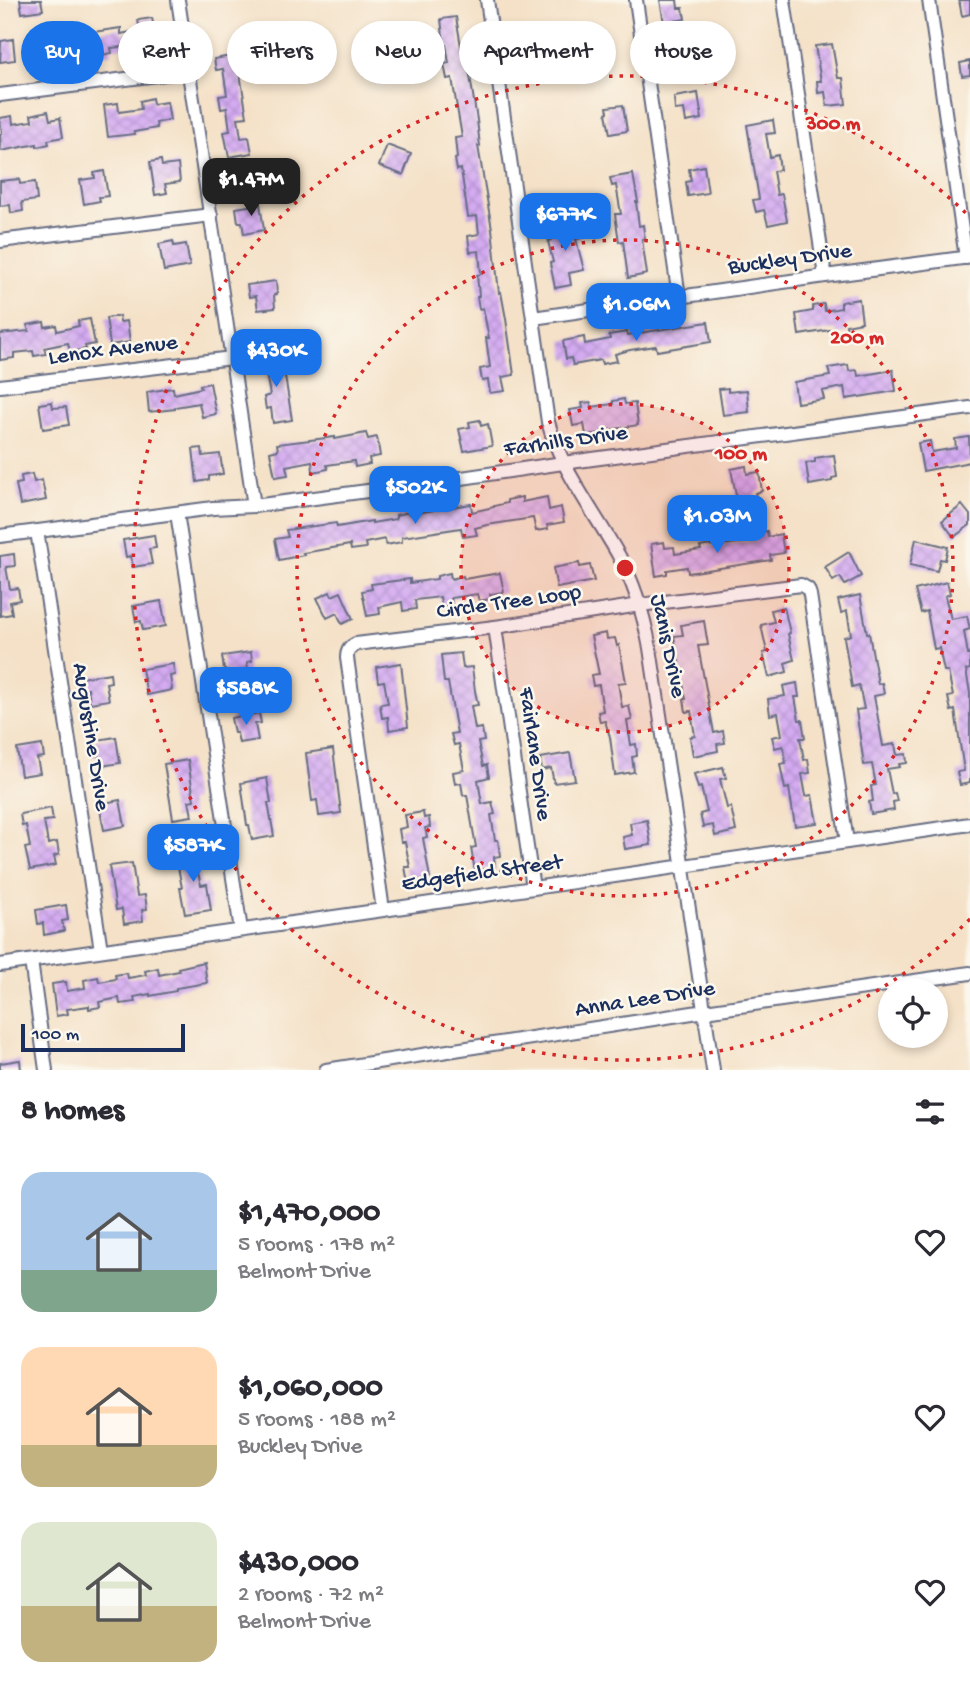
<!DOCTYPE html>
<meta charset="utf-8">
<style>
:root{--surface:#fff;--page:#f7f7f7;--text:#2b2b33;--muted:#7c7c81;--accent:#1a73e8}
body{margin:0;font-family:"Gochi Hand",sans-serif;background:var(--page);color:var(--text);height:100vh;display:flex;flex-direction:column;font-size:26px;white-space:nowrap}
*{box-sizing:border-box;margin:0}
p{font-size:23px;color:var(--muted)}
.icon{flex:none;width:38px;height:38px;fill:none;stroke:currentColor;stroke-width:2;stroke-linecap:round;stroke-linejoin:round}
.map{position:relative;height:1070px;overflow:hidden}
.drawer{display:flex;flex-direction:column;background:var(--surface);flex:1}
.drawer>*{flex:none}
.hud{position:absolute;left:21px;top:21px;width:929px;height:63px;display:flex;gap:14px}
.fabs{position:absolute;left:878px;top:978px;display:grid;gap:14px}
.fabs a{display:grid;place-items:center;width:70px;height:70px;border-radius:50%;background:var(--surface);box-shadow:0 4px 10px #0003;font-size:35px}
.scale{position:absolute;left:21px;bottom:18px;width:164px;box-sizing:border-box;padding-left:7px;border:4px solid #1b2f5e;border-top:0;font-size:19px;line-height:24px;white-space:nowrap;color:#1b2f5e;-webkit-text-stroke:5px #fbf7ec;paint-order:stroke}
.price{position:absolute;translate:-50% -60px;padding:0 16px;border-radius:14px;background:var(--accent);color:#fff;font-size:23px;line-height:46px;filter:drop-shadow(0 2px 4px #0008)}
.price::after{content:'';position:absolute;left:50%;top:42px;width:21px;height:16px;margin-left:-10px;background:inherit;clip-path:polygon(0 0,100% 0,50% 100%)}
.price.selected{background:#222;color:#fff}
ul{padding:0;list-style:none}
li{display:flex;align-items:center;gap:21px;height:175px;padding:0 21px}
li span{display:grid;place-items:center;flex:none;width:196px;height:140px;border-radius:21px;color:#555}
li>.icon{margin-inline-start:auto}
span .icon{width:84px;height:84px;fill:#fffc;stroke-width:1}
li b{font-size:30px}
h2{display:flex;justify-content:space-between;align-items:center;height:84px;padding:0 21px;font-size:30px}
.pill{padding:0 24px;border-radius:32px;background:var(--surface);box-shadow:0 4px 10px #0003;font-size:24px;line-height:63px}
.pill.selected{background:var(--accent);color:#fff}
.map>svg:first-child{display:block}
</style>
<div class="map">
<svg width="970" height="1070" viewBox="0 0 970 1070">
<defs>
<pattern id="building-cross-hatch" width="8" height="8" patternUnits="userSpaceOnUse" patternTransform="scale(1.75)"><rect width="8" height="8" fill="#d4abf1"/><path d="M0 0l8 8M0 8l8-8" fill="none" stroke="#b593d1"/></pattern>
</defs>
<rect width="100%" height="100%" fill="#fbf7ec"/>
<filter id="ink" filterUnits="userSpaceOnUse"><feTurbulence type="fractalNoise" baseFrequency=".0143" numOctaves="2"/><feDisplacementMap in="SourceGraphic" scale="14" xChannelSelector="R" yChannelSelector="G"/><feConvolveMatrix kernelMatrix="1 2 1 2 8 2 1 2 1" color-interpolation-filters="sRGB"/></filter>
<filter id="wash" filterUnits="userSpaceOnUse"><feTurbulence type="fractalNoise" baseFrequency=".00686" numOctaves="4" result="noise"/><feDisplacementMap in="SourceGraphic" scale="28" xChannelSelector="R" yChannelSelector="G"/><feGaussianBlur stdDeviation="1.57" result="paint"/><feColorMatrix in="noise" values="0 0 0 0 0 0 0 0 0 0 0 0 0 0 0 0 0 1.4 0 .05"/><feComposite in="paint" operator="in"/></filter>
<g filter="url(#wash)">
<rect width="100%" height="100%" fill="#f4e1c7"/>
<g id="blocks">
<g fill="url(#building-cross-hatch)">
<polygon points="20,0 41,0 43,10 22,13"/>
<polygon points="660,0 677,0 678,8 683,8 685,19 664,23"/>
<polygon points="959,0 970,0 970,14 962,16"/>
<polygon points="456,17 462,52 466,51 477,120 480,146 478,146 492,229 499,293 501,292 506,319 514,375 502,377 505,391 490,393 488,380 482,381 480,369 490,367 486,338 489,338 483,308 479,309 477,297 479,296 477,275 481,274 479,251 470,252 468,236 479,234 477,216 468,217 461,169 457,170 455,159 457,158 455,138 462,137 452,78 447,79 444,64 449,63 446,45 444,45 441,19"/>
<polygon points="152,18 158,48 134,52 133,46 111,48 112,53 97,56 93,32 121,28 121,34 140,30 138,20"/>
<polygon points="13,39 15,60 0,62 1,41"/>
<polygon points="832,44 838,78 843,78 846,104 827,106 825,92 818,93 817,81 821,81 815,46"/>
<polygon points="544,45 549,71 533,74 530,61 522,62 520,49"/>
<polygon points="237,55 247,117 238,118 241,138 249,137 252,153 229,157 224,132 230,131 227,108 221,109 219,96 227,95 223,69 216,70 214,59"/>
<polygon points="970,61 970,75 962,76 960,63"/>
<polygon points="698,93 702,119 686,122 684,109 675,110 674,97"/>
<polygon points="152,98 153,104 167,102 170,120 156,123 157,128 134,132 135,134 108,137 104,105 118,103 119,112 141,109 140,101"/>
<polygon points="623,105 627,131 610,134 606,113 608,112 607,107"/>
<polygon points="48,111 50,120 60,118 63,137 48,140 49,144 37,147 37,144 1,151 0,134 2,134 0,118 12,116 13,124 32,121 31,115"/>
<polygon points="773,120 775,133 766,134 770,157 778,155 780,170 773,171 777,195 782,194 787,221 768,225 764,210 756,212 753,200 759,199 747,125"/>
<polygon points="387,145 411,154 403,175 379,166"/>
<polygon points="161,160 162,166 178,164 180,182 165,184 167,193 155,195 150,162"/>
<polygon points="704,166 708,193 688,196 686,182 691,181 689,169"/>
<polygon points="104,171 108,196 99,197 100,201 84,204 80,180 95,178 94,173"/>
<polygon points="633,174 638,202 636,202 639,226 643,225 645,239 642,239 647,274 628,278 623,241 619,242 615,214 621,214 616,185 612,186 610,178"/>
<polygon points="19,179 20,184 35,182 37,200 22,202 23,211 11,213 10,205 0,206 0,181"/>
<polygon points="260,204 264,230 244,234 242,222 238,222 236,208"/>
<polygon points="579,222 582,238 576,239 584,270 569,273 571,285 555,288 550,263 553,262 548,241 551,240 548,229"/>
<polygon points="173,241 174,246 186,244 190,266 164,271 159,244"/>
<polygon points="276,281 277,294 274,295 275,308 258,310 256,296 249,297 247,285"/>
<polygon points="859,299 862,322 846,325 847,332 837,334 836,329 799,335 796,314 813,311 813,306 824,304 825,311 841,308 841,302"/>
<polygon points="119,316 120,322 127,321 130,342 110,345 106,318"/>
<polygon points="90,319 95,344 85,346 86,349 70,352 68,343 44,348 46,354 34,356 33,351 14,353 14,358 0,360 0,334 29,331 27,325 44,322 45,327 56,325 57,331 79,326 78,321"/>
<polygon points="708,322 711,342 657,351 656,346 630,350 615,354 617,361 602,364 601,360 573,365 571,358 566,359 563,341 584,337 585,344 610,339 609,335 627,332 628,335"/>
<polygon points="282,357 292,420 273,423 271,408 266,409 264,397 270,395 266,373 260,374 258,361"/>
<polygon points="848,365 849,371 857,370 858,376 893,370 896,391 846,399 844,387 822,391 824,399 797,403 794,382 830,376 828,368"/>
<polygon points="210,383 216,414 202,417 199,403 175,407 175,409 149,412 147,392 173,388 174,394 201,388 200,385"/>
<polygon points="728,388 728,392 747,390 749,412 723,415 719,389"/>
<polygon points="624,399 625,404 635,403 638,425 602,431 602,433 586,435 584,424 573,426 570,410 583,408 582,403 591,402 591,407 613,404 613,401"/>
<polygon points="52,402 53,408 66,407 69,425 43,429 39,404"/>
<polygon points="480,420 481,426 488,424 492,446 464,451 459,429 470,427 469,422"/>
<polygon points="366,433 368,439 377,437 380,456 369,458 370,464 355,467 354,461 327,465 328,469 313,472 312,461 286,466 288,475 275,477 270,452 278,450 277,444 335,437 335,439"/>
<polygon points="969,437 970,462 923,471 918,443 930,441 932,452 956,448 955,439"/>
<polygon points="202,448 203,456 220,454 223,474 209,476 209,480 197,482 193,449"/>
<polygon points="834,455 837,477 832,478 832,481 809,485 806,463 815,462 815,458"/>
<polygon points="746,466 747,474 759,472 762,491 755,493 756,496 737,500 731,469"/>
<polygon points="32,474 34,482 42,480 46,500 20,505 16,484 22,483 21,476"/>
<polygon points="522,497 522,502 547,497 549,510 561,507 564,522 547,525 548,529 536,531 533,518 487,525 475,528 477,535 463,537 461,528 402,537 402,542 386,545 385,539 365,543 366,548 351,550 350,545 303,553 304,555 279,560 275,539 288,537 286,530 336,523 337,527 372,521 372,523 396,519 396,515 410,512 410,514 471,504 472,512 494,507 494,506 507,503 507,500"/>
<polygon points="962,505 970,515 970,525 954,537 942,521"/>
<polygon points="767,531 768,537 781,534 784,553 770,555 771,560 688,573 687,567 667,570 667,574 656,576 651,544 664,542 665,548 674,547 675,554 701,550 700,547 711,545 711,546 755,541 754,533"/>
<polygon points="154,535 156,548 149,549 152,564 133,567 131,556 126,557 123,540"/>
<polygon points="916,539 948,547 945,560 940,559 937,571 910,565"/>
<polygon points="849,552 861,576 845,585 840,577 833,581 825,567"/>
<polygon points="14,554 15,566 6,567 10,589 18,588 20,600 10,602 12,614 0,616 0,556"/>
<polygon points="579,563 580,567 590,565 594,581 557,588 553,568"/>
<polygon points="450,573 451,579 463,576 464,579 500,573 504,592 490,594 491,599 479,601 477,594 451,598 452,605 442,606 440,597 415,600 416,609 403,611 402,602 379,607 380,614 367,616 362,591 372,589 371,584 410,579 410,583 437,579 437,576"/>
<polygon points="947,582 950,594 945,596 951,619 967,616 970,629 964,631 968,655 970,655 970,669 966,670 970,693 970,783 960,785 957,772 964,771 955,710 951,711 948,697 953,696 948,671 944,671 939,648 934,649 927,611 921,613 915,590"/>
<polygon points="330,592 332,596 341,592 353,619 342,624 337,613 327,618 317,598"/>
<polygon points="860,595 867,633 869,633 878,684 882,683 884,694 874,696 883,746 895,744 897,755 906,754 907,763 899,764 900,767 887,769 892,794 895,793 897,801 893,802 894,810 871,814 869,802 873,801 871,786 876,785 872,764 864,765 856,710 864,709 859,685 852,687 844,637 851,635 847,611 841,613 838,600"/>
<polygon points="161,601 166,626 143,630 141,621 136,622 133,606"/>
<polygon points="784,607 790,633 788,634 794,660 785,663 787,672 769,677 763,653 767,652 761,625 774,622 771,610"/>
<polygon points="704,621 708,645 698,646 714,733 723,731 725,743 717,744 718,751 693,756 690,737 695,736 691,711 686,712 684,699 686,699 674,636 683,635 681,625"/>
<polygon points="606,633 607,639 615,638 617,646 619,645 626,682 618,683 622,707 629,706 632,720 627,721 631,745 636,744 637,756 632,757 634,772 615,775 610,737 605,721 600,722 598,712 603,711 599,685 593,686 591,675 599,674 591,636"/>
<polygon points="251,652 252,661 247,662 249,678 230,681 228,670 224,670 222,656"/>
<polygon points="461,653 463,668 472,667 475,691 478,705 471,706 475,729 482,728 484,741 478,742 483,766 487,765 489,777 478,780 482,804 492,802 495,814 491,815 495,840 498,840 500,856 494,857 495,867 475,871 471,848 476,847 467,795 463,795 461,783 455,784 453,772 464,770 459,744 454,745 451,734 457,733 448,682 444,682 441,655"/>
<polygon points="401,663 408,727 389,730 388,717 382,718 380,704 388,703 384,681 378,682 376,667"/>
<polygon points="173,664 175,675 170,676 172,690 147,695 142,669"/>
<polygon points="110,673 111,682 106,683 109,700 90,703 88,688 83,689 81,678"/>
<polygon points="797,683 799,697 795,697 799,720 802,720 805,738 800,738 804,760 808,759 810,773 802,774 806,796 812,795 817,823 795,826 789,788 785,789 780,764 786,763 783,746 775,748 772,737 782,735 778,713 770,715 768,699 785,696 783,686"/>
<polygon points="259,713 261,723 255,724 258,740 239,743 237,733 234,733 231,718"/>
<polygon points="116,737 120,763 101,766 99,755 93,756 91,741"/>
<polygon points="42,745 44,757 37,758 40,773 21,776 17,749"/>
<polygon points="333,749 341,813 319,816 317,800 312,801 306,753"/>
<polygon points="570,753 575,780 554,783 551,768 542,770 540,758"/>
<polygon points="188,760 194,800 189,801 192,816 173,819 164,764"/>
<polygon points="723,767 726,778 720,779 727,808 731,807 736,831 715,836 713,825 703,827 700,814 707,812 701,787 698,788 694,774"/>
<polygon points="267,778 271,803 268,803 274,836 252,840 249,825 247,825 241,783"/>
<polygon points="120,800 125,826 104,830 99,804"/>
<polygon points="51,808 53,820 44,821 48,844 57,842 59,854 54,856 56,865 30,870 25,848 30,847 26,825 22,826 20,814"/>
<polygon points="423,812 424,818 429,817 430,827 425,828 427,837 423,838 430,878 408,883 405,867 410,867 405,842 401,842 399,829 407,827 405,815"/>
<polygon points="647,820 651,845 625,849 623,837 632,835 630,823"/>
<polygon points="201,851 203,863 196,865 201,885 207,884 211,910 185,914 180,888 182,888 176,856"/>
<polygon points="132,863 137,896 145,895 147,909 142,910 143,921 124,924 122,909 116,910 109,866"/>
<polygon points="66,905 68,920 62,921 64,931 44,935 43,923 38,924 36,910"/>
<polygon points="204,962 207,983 176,988 176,991 150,996 150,994 134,997 135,1002 120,1004 119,998 99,1002 100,1007 89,1009 89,1006 67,1009 68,1014 56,1016 52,984 66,982 67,991 85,988 84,980 98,977 99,982 116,979 115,975 127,973 128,978 146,975 145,971 158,968 159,975 179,971 178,968"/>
<polygon points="20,1060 21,1070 0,1070 0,1063"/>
</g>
</g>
</g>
<g filter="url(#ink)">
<use href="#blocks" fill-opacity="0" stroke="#676d83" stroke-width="2"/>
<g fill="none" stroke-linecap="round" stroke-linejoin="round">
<defs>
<g id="minor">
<polyline points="178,0 254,506"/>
<path d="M487,0l61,422c14,50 46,89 71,134 16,28 25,61 31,92l63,422"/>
<polyline points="636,0 679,297"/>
<polyline points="784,0 825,276"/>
<polyline points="929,0 966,258"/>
<polyline points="0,95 189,71"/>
<polyline points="0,241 211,215"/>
<polyline points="533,318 825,276 970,257"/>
<polyline points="0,386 232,358"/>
<polyline points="177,513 241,930"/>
<polyline points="37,531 101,950"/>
<polyline points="0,536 213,508 254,506 428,483 563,463 970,408"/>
<polyline points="495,627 533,888"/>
<path d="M383,910l-36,-252c0,-8 3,-11 9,-14l139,-17 145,-22 161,-20 7,4 2,6 37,247"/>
<polyline points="31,961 46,1070"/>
<polyline points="0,965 383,910 970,824"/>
<polyline points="326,1070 705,1011 970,973"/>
</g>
</defs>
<use href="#minor" stroke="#676d83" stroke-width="16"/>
<use href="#minor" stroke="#fff" stroke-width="12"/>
</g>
</g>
<circle cx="625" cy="568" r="164" fill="#d62828" fill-opacity=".12"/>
<g fill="none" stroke="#d62828" stroke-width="3.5" stroke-dasharray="3.5 7">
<circle cx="625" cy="568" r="164"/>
<circle cx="625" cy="568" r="328"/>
<path d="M970 919A492 492 0 1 1 970 217"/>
</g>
<g text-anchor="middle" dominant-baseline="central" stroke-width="5" stroke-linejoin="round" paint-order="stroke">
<g font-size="23" fill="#1b2f5e" stroke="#fbf7ec">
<text transform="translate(790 260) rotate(-8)">Buckley Drive</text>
<text transform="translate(113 351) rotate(-7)">Lenox Avenue</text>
<text transform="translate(566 442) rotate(-8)">Farhills Drive</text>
<text transform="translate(509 603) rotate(-8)">Circle Tree Loop</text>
<text transform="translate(667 646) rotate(78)">Janis Drive</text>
<text transform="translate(90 737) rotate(81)">Augustine Drive</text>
<text transform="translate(534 754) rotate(82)">Fairlane Drive</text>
<text transform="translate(482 874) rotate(-8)">Edgefield Street</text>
<text transform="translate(645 1000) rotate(-9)">Anna Lee Drive</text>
</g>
</g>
<circle cx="625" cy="568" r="10" fill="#d62828" stroke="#fbf7ec" stroke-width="3.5"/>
<g font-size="21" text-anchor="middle" font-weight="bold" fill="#d62828" stroke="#fbf7ec" stroke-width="5" stroke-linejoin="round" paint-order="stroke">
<text x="833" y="129">300 m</text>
<text x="857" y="343">200 m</text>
<text x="741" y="459">100 m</text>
</g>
</svg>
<div class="fabs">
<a><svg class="icon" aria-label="locate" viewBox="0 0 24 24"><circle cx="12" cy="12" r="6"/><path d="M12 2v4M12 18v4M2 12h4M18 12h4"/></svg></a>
</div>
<div class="scale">100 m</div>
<b class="price selected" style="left:251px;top:218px">$1.47M</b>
<b class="price" style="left:565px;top:253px">$677K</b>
<b class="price" style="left:636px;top:343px">$1.06M</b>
<b class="price" style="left:276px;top:389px">$430K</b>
<b class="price" style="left:415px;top:526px">$502K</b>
<b class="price" style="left:717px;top:555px">$1.03M</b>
<b class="price" style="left:246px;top:727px">$588K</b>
<b class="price" style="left:193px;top:884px">$587K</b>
<div class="hud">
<a class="pill selected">Buy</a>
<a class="pill">Rent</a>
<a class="pill">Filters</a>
<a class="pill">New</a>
<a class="pill">Apartment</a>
<a class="pill">House</a>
</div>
</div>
<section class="drawer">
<h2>8 homes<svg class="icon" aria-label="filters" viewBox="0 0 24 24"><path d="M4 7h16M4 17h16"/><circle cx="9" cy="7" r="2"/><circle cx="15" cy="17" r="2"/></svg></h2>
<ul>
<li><span style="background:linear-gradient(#a9c7e8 70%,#7fa58c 0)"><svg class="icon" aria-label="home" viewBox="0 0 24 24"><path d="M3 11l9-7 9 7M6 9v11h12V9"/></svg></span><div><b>$1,470,000</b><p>5 rooms · 178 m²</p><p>Belmont Drive</p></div><svg class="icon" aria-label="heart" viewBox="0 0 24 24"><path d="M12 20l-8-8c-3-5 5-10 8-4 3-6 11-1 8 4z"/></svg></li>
<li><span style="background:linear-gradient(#ffd9b3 70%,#c2b280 0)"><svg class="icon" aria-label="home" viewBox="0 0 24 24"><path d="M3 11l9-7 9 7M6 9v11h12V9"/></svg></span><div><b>$1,060,000</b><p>5 rooms · 188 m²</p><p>Buckley Drive</p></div><svg class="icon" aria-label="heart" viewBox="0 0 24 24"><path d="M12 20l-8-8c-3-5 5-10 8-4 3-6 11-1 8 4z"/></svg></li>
<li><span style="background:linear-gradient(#dfe7d0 60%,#c2b280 0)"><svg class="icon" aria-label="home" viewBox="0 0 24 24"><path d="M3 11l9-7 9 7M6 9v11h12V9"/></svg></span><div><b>$430,000</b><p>2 rooms · 72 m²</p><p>Belmont Drive</p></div><svg class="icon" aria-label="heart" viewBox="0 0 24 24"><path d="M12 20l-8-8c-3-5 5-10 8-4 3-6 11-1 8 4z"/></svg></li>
</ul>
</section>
